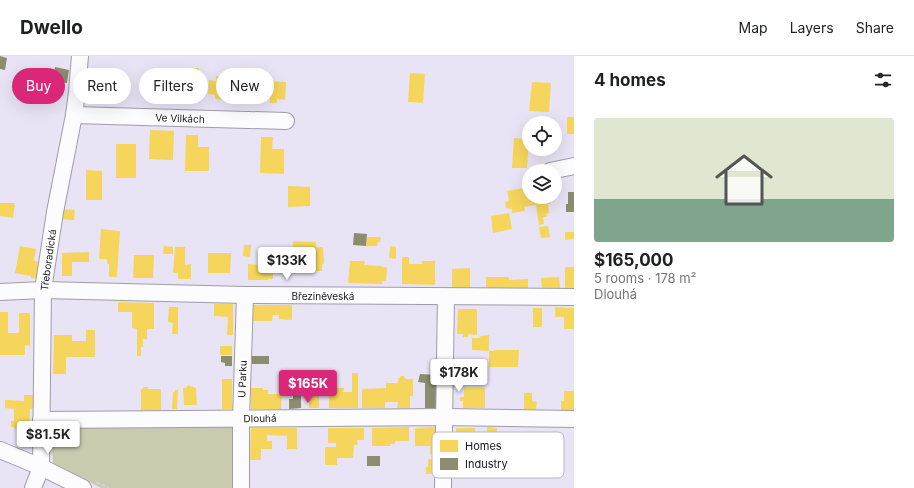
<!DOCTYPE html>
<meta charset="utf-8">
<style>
:root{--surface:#fff;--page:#f6f6f6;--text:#202124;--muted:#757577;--line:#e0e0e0;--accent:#db2777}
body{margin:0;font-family:Inter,sans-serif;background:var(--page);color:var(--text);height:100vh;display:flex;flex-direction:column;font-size:15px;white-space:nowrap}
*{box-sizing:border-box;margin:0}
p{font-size:13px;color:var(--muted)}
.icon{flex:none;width:22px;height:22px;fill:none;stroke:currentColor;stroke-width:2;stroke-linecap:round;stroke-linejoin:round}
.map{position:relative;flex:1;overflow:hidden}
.panel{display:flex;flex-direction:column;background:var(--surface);width:340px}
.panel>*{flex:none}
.hud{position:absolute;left:12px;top:12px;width:380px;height:36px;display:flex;gap:8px}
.buttons{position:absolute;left:522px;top:60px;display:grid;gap:8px}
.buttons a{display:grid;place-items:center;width:40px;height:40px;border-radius:50%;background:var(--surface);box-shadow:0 4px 16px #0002;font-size:20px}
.price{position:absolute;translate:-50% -34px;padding:0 9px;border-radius:4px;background:#fff;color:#222;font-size:13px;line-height:26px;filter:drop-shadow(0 1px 2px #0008)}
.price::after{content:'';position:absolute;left:50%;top:24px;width:12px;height:9px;margin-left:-6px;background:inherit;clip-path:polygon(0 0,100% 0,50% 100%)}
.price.active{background:var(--accent);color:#fff}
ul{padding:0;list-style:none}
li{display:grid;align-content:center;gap:8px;height:212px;padding:0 20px}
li+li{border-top:1px solid var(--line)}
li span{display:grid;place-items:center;height:124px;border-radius:4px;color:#555}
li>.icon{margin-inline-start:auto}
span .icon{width:72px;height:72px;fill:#fffc;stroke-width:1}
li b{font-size:17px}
h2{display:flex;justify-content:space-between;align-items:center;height:48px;padding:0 20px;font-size:17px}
.tag{padding:0 14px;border-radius:18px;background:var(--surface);box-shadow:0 4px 16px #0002;font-size:14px;line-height:36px}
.tag.active{background:var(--accent);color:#fff}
header{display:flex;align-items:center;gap:24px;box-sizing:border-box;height:56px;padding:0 20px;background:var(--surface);border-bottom:1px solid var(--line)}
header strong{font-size:19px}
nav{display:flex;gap:22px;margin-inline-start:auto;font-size:14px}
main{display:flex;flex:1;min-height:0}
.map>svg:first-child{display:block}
</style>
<header>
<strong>Dwello</strong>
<nav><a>Map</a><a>Layers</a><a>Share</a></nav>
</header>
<main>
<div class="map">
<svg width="574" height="432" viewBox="0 0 574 432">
<rect width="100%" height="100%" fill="#e8e4f5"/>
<polygon fill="#c9cbaf" points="51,370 234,370 234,432 101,432 53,407"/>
<g fill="#f6d55c">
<polygon points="186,12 199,12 198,42 176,42 176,39 155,38 155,21 182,22 186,17"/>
<polygon points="410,17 425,18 423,47 408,46"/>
<polygon points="216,20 230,21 230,25 237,25 237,39 229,39 229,42 222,42 222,44 215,43 215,39 208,38 209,24 216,25"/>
<polygon points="256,21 268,22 268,25 286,26 285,44 277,43 277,47 270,47 270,43 255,43"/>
<polygon points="532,26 551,27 549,56 529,55"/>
<rect x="567" y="61" width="7" height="17"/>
<polygon points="150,74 174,75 173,104 149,103"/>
<polygon points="186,79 198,79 198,91 209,91 209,115 185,115"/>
<polygon points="261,81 273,81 272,93 284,93 284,118 260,117"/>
<polygon points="514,82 529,83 527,112 512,112"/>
<rect x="116" y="88" width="20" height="34"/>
<polygon points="86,114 102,115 102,144 86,144"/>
<polygon points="288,130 310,131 310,150 288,151"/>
<polygon points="529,131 529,141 550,141 551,148 548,148 549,157 546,158 547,161 543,161 544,168 539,169 536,149 524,151 525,155 512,157 512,153 506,152 505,146 509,145 507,135"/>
<polygon points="0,147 15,147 13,162 0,160"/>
<polygon points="61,153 75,154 74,164 60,163"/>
<polygon points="509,157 512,173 493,177 491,160"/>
<polygon points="548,170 550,181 541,182 539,171"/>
<polygon points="101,173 120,175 117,221 109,221 109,208 107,208 107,203 99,203"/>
<polygon points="565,176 574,176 574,183 565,184"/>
<polygon points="367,181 381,181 380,186 378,186 377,190 366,190"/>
<polygon points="293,185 316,186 316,191 323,191 324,207 322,209 322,215 314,215 313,216 299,214 299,204 292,204"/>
<polygon points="244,189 251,189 250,201 243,200"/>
<polygon points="20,190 36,193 34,205 41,206 38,223 31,222 31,220 15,217"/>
<polygon points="164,190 173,191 173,198 163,198"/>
<polygon points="390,190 396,191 396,203 389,202"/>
<polygon points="175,191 185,191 185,209 191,208 191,223 178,223 178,217 173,217"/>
<polygon points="89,196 89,206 72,206 72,220 62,220 62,197"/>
<polygon points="208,197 231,197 230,217 208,217"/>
<polygon points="134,199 154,199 153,222 133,222"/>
<polygon points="402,201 409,201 409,208 422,208 422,205 435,205 435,229 402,228"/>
<polygon points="350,205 365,205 364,209 382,210 382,211 387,211 386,225 382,225 382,228 348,227"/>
<polygon points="248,208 273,210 273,223 268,223 268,224 248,224"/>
<rect x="565" y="211" width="9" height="21"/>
<polygon points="470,212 470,233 452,233 452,213"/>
<polygon points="486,221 509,221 509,224 528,223 528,233 486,233"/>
<polygon points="559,221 560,233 542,233 541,222"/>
<polygon points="118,246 154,247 154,273 147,273 147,283 143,283 143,291 141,291 141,300 137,300 137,273 132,272 132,256 118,256"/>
<polygon points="214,248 233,248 233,279 227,279 228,261 214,260"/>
<polygon points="252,249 292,249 292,264 279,263 279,259 273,259 272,265 252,265"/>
<polygon points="169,251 178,251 178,278 172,278 173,267 168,266"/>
<polygon points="555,251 574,252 574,273 564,273 564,261 555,261"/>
<rect x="533" y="252" width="9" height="19"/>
<polygon points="458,253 477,253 477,279 468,278 468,281 463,281 463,278 457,278"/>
<polygon points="0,256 8,256 8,277 19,277 19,257 30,257 30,290 25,289 25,299 0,299"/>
<polygon points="86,274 95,274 95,301 66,301 66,318 53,318 54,279 72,279 72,285 86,285"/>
<polygon points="489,279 489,295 472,294 472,282 479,282 481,280"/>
<rect x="220" y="290" width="12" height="9"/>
<polygon points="494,294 519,294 518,311 489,311 489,295 494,295"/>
<polygon points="352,317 358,317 358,352 329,352 329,336 335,336 335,332 344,332 343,336 352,336"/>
<polygon points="401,320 404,320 406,323 413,323 413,340 410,340 410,352 397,352 398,346 385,346 385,352 362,352 362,333 386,332 386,327 398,327 398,323"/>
<polygon points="296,322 319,323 319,352 309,352 309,334 296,333"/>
<rect x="222" y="323" width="10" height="30"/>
<polygon points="188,329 196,332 197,349 184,349 183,332 186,332"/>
<polygon points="143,331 148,331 148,333 161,333 161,354 141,354 141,333 143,333"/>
<polygon points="251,332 263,332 263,334 268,334 268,338 282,338 281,353 251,353"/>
<polygon points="464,332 485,332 485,352 463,352 463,345 460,345 460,341 464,341"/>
<polygon points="175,334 178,334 177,353 172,353 173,336 175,336"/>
<polygon points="564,335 574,335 574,354 561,354 561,345 564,345"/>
<polygon points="524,337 532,337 532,345 537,346 536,353 524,353"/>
<polygon points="24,339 34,339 34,352 30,353 29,373 15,373 14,371 11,371 11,365 14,365 14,353 5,352 5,344 24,345"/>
<polygon points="409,371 409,385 395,385 395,388 390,388 390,390 372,390 372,372"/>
<polygon points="436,371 436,398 430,398 430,390 415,390 415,372"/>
<polygon points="487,371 497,372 497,392 487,392"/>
<polygon points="251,372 297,372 297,393 287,393 287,380 267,379 267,385 272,385 272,393 261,393 261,404 250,404"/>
<polygon points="328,372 364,372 364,384 357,384 358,389 354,389 353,402 337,402 337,409 325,409 325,391 336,391 336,387 328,387"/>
<polygon points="456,372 475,372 474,412 456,412"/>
<polygon points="428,403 436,403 436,418 426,418 426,411 428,411"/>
</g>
<g fill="#8c8c6e">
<polygon points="0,0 7,2 5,14 0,13"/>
<polygon points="55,11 69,14 67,27 53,25"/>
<polygon points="568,136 574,136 574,156 566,156 566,148 568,148"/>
<polygon points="354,177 367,178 366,190 353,189"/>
<polygon points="221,300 232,300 232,310 225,310 225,307 221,306"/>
<rect x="252" y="300" width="17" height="8"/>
<polygon points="457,315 481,315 481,326 457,325"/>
<polygon points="420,318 437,319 437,352 425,352 425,327 418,326"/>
<polygon points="293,340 301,340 301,352 289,353 289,343 293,343"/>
<rect x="367" y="400" width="13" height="10"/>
</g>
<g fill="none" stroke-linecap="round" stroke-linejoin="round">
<defs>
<g id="minor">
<polyline points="74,59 286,65"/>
<polyline points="550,115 574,110"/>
<polyline points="0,236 43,234 245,239 574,241"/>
<polyline points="41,364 445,361 574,363"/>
<polyline points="0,394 41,411 83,432"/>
<polyline points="33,432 41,411 43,234 55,156 74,59 77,36 80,0"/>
<polyline points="241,432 241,363 245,239"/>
<polyline points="443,432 446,241"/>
</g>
</defs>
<use href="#minor" stroke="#9f9ca9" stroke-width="18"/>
<polyline stroke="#d2d1d6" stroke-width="2.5" stroke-dasharray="4 2" stroke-linecap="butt" points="96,426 108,432"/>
<use href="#minor" stroke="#fcfbfe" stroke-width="16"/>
</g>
<g text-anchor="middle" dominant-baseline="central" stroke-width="4" stroke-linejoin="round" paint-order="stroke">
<g font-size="10" fill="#17141e" stroke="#fff">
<text transform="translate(180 62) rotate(2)">Ve Vilkách</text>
<text transform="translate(48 204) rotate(-82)">Třeboradická</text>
<text x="323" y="240">Březiněveská</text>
<text transform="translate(242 323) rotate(-88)">U Parku</text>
<text transform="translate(260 362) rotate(-1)">Dlouhá</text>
</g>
</g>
<rect x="432" y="376" width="132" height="46" rx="6" fill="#fff" stroke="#b9b8bc" stroke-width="1"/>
<rect x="440" y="384" width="18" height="12" fill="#f6d55c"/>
<rect x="440" y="402" width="18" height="12" fill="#8c8c6e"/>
<g font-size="11" fill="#17141e">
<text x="465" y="394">Homes</text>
<text x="465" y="412">Industry</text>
</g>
</svg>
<div class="buttons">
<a><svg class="icon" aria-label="locate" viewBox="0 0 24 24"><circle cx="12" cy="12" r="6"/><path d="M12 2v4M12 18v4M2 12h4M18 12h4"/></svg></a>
<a><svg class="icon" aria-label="layers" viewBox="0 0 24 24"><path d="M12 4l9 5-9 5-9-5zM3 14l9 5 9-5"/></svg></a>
</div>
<b class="price" style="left:287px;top:225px">$133K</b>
<b class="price" style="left:459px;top:337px">$178K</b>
<b class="price active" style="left:308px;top:348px">$165K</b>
<b class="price" style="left:48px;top:399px">$81.5K</b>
<div class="hud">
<a class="tag active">Buy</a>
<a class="tag">Rent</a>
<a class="tag">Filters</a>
<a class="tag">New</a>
</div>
</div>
<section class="panel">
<h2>4 homes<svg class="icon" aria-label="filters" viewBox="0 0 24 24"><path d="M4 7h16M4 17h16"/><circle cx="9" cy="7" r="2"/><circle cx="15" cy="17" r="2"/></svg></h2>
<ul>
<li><span style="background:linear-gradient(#dfe7d0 65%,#7fa58c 0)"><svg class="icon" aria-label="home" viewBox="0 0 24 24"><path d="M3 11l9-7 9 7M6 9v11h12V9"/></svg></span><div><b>$165,000</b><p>5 rooms · 178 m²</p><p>Dlouhá</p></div></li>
</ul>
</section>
</main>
